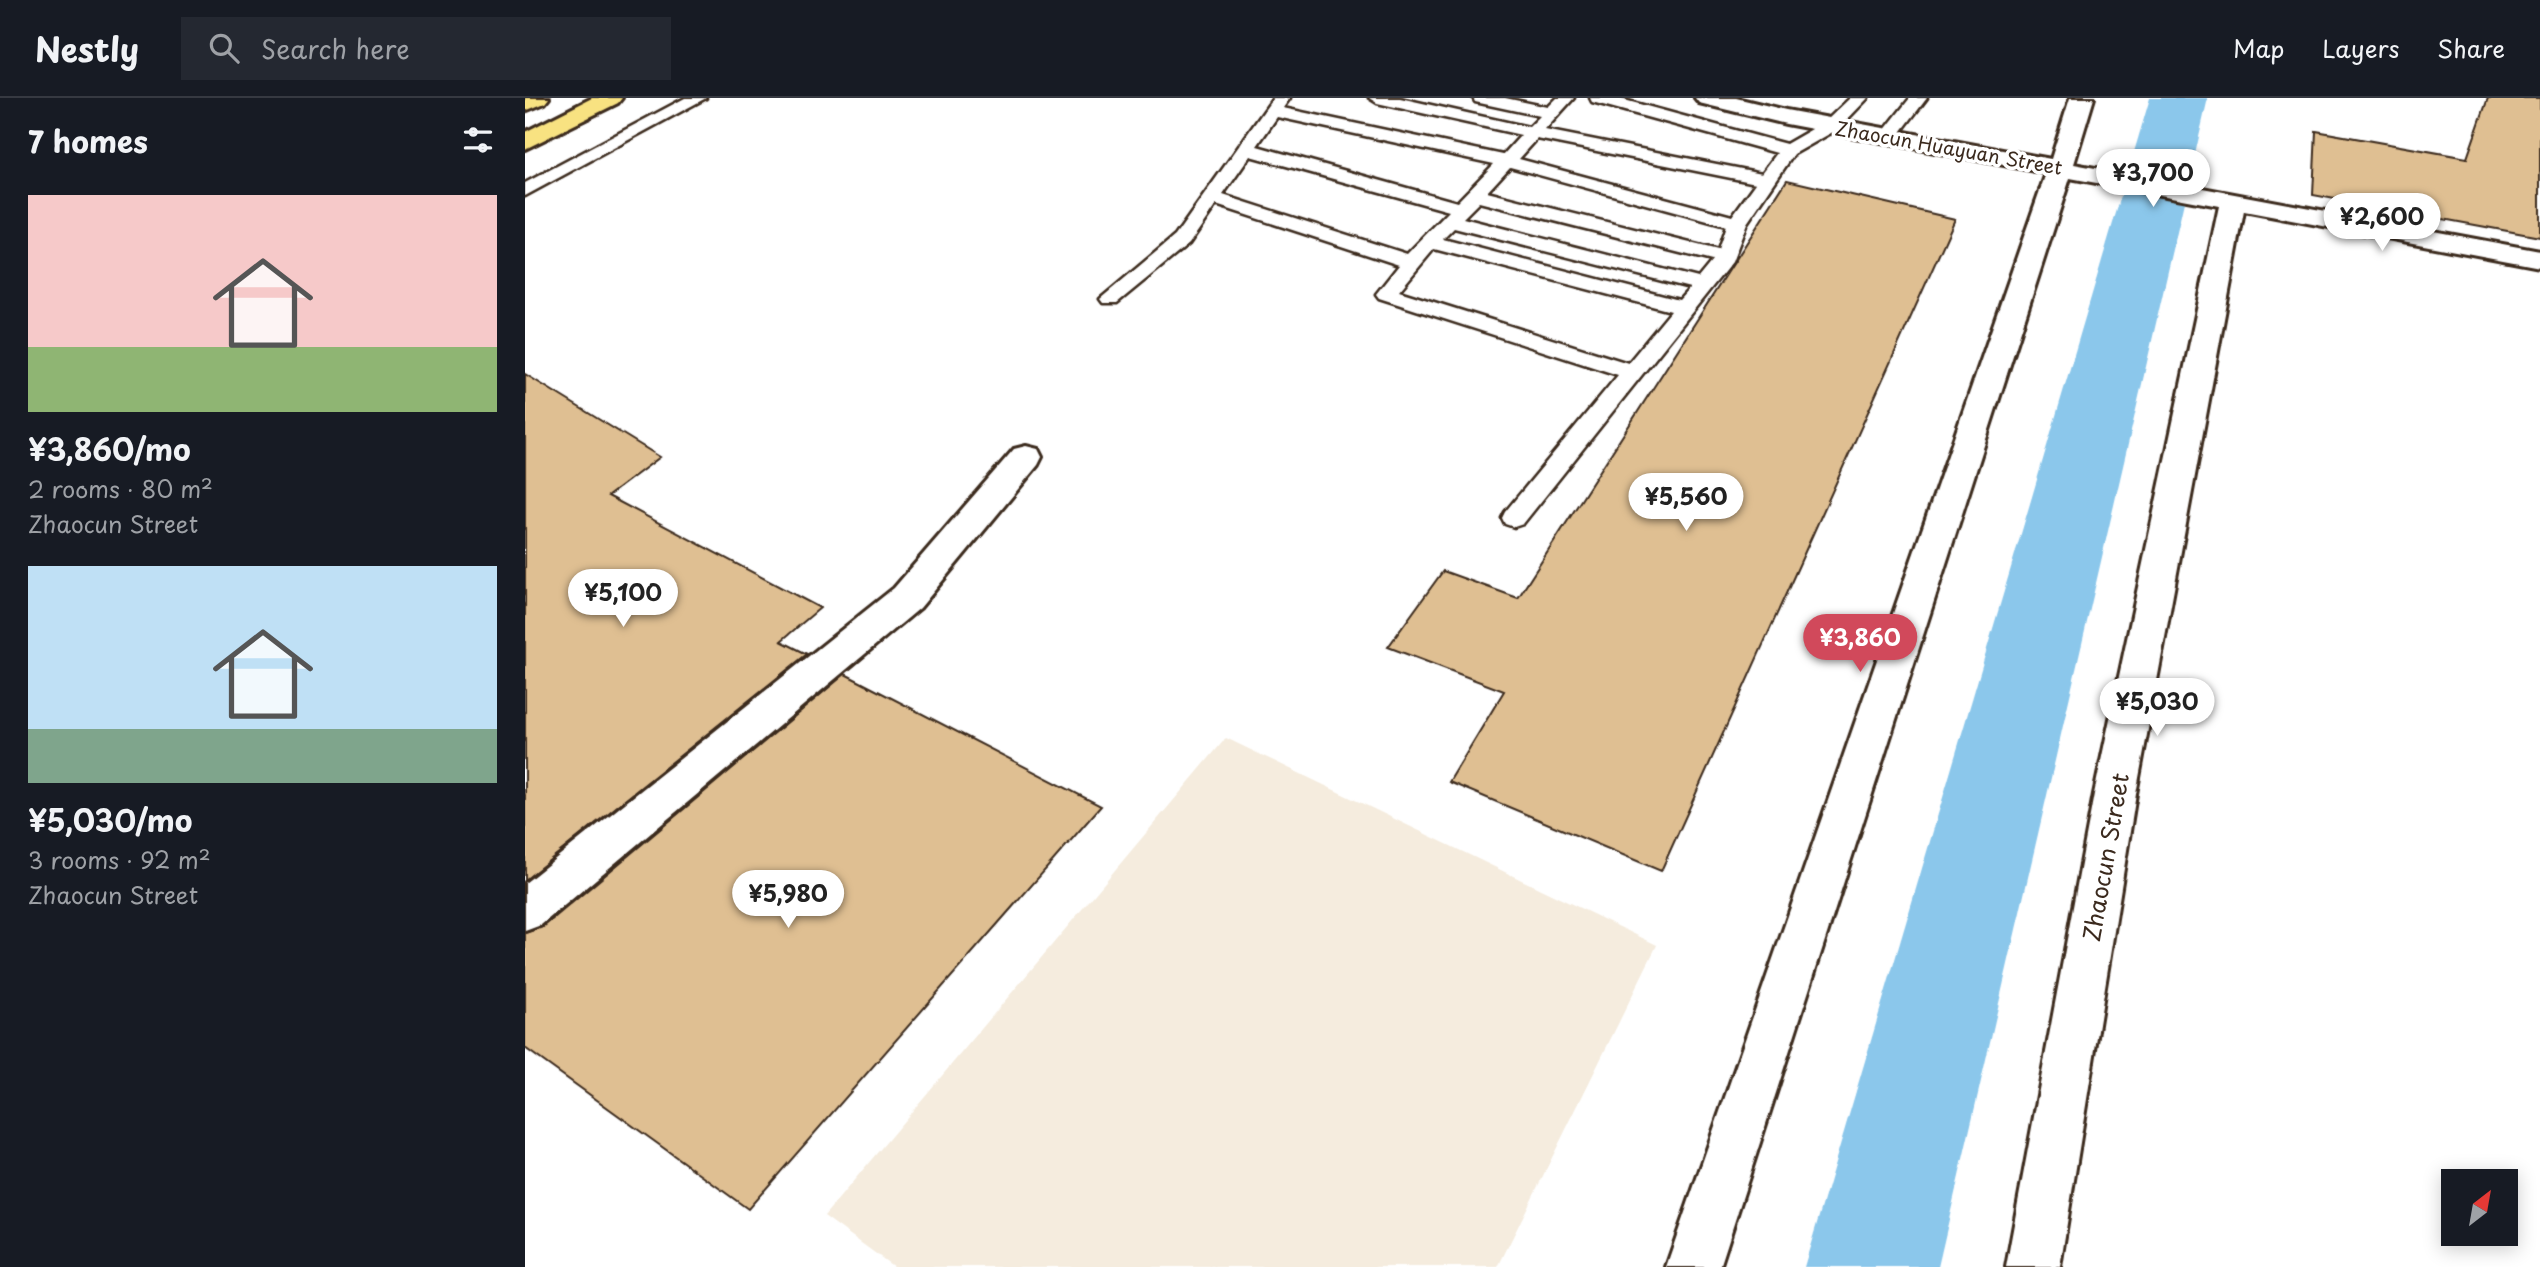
<!DOCTYPE html>
<meta charset="utf-8">
<style>
:root{--surface:#171b24;--page:#242831;--text:#f1f3f6;--muted:#9ea1a6;--line:#363941;--accent:#d1495b}
body{margin:0;font-family:"Playpen Sans",sans-serif;background:var(--page);color:var(--text);height:100vh;display:flex;flex-direction:column;font-size:26px;white-space:nowrap}
*{box-sizing:border-box;margin:0}
p{font-size:23px;color:var(--muted)}
.icon{flex:none;width:38px;height:38px;fill:none;stroke:currentColor;stroke-width:2;stroke-linecap:round;stroke-linejoin:round}
.map{position:relative;flex:1;overflow:hidden}
.side{display:flex;flex-direction:column;background:var(--surface);width:525px}
.side>*{flex:none}
.needle{width:46px;rotate:31deg}
.buttons{position:absolute;left:1916px;top:1071px;display:grid;gap:14px}
.buttons a{display:grid;place-items:center;width:77px;height:77px;border-radius:0px;background:var(--surface);box-shadow:0 4px 18px #0003;font-size:35px}
.price{position:absolute;translate:-50% -60px;padding:0 16px;border-radius:24px;background:#fff;color:#222;font-size:23px;line-height:46px;filter:drop-shadow(0 2px 4px #0008)}
.price::after{content:'';position:absolute;left:50%;top:42px;width:21px;height:16px;margin-left:-10px;background:inherit;clip-path:polygon(0 0,100% 0,50% 100%)}
.price.selected{background:var(--accent);color:#fff}
ul{padding:0;list-style:none}
li{display:grid;align-content:center;gap:14px;height:371px;padding:0 28px}
li span{display:grid;place-items:center;height:217px;border-radius:0px;color:#555}
li>.icon{margin-inline-start:auto}
span .icon{width:126px;height:126px;fill:#fffc;stroke-width:1}
li b{font-size:30px}
h2{display:flex;justify-content:space-between;align-items:center;height:84px;padding:0 28px;font-size:30px}
header{display:flex;align-items:center;gap:42px;box-sizing:border-box;height:98px;padding:0 35px;background:var(--surface);border-bottom:2px solid var(--line)}
header strong{font-size:33px}
nav{display:flex;gap:38px;margin-inline-start:auto;font-size:24px}
.search{width:490px;height:63px;background:var(--page);display:flex;align-items:center;gap:18px;box-sizing:border-box;padding:0 24px;border-radius:0px;color:var(--muted);font-size:26px}
main{display:flex;flex:1;min-height:0}
.map>svg:first-child{display:block}
</style>
<header>
<strong>Nestly</strong>
<div class="search"><svg class="icon" aria-label="search" viewBox="0 0 24 24"><circle cx="10" cy="10" r="6"/><path d="M15 15l6 6"/></svg>Search here</div>
<nav><a>Map</a><a>Layers</a><a>Share</a></nav>
</header>
<main>
<section class="side">
<h2>7 homes<svg class="icon" aria-label="filters" viewBox="0 0 24 24"><path d="M4 7h16M4 17h16"/><circle cx="9" cy="7" r="2"/><circle cx="15" cy="17" r="2"/></svg></h2>
<ul>
<li><span style="background:linear-gradient(#f6c9c9 70%,#8fb573 0)"><svg class="icon" aria-label="home" viewBox="0 0 24 24"><path d="M3 11l9-7 9 7M6 9v11h12V9"/></svg></span><div><b>¥3,860/mo</b><p>2 rooms · 80 m²</p><p>Zhaocun Street</p></div></li>
<li><span style="background:linear-gradient(#bfe0f5 75%,#7fa58c 0)"><svg class="icon" aria-label="home" viewBox="0 0 24 24"><path d="M3 11l9-7 9 7M6 9v11h12V9"/></svg></span><div><b>¥5,030/mo</b><p>3 rooms · 92 m²</p><p>Zhaocun Street</p></div></li>
</ul>
</section>
<div class="map">
<svg width="2015" height="1169" viewBox="0 0 2015 1169">
<rect width="100%" height="100%" fill="#fff"/>
<filter id="ink" filterUnits="userSpaceOnUse"><feTurbulence type="fractalNoise" baseFrequency=".0143" numOctaves="2"/><feDisplacementMap in="SourceGraphic" scale="14" xChannelSelector="R" yChannelSelector="G"/><feConvolveMatrix kernelMatrix="1 2 1 2 8 2 1 2 1" color-interpolation-filters="sRGB"/></filter>
<g filter="url(#ink)">
<polygon fill="#f5ecde" points="701,640 1132,847 973,1169 369,1169 299,1118"/>
<g fill="none" stroke-linecap="round" stroke-linejoin="round">
<polygon fill="#8bc7eb" fill-rule="evenodd" points="1625,0 1683,0 1413,1169 1279,1169"/>
</g>
<g fill="#dfbf92" stroke="#3b2a1e" stroke-width="2">
<polygon points="1963,0 2015,0 2015,139 1788,97 1791,33 1942,60"/>
<polygon points="1262,82 1430,121 1136,773 924,684 979,593 863,549 918,473 993,500"/>
<polygon points="0,276 135,359 83,398 295,510 256,543 282,556 0,782"/>
<polygon points="320,576 576,708 223,1111 0,950 0,835 18,829"/>
</g>
<g fill="none" stroke-linecap="round" stroke-linejoin="round">
<defs>
<g id="service">
<polygon points="160,0 181,0 0,98 0,85"/>
<path d="M748,0h17l-7,10 220,47 18,-20 -144,-32 -8,-5h31l129,29 11,-11 -65,-14 -2,-4h32l43,9 9,-9h17l-29,32 217,43 15,-20 -185,-51 -2,-4h27l169,46 40,-23 24,-23h18l-30,31 -44,25 -47,69 -15,39 -209,262 -9,3 -9,-3 -3,-6 3,-6 113,-137 -239,-77 -3,-4 23,-29 -183,-60 -27,39 -72,59h-14l-3,-4 75,-63zM752,19l217,47 -37,38 -200,-56zM1012,41l219,44 -24,33 -213,-57zM725,58l199,55 -42,43 -184,-59zM985,69l216,59 -8,24 -231,-58zM954,104l233,59 -14,17 -235,-60zM929,130l236,60 -11,12 -236,-61zM909,151l237,62 -43,52 -229,-72z"/>
<polygon points="1385,0 1402,0 1370,42 1358,42 1355,38"/>
</g>
<g id="minor">
<polygon points="1170,0 1211,0 1261,12 1526,61 1545,0 1569,0 1549,66 2015,153 2015,169 1719,113 1611,696 1535,1169 1481,1169 1569,696 1694,108 1545,80 1195,1169 1141,1169 1521,75 1261,26 1174,5"/>
<polygon points="501,348 513,351 517,359 513,367 395,510 16,827 0,833 0,785 369,490 489,351"/>
</g>
<g id="primary">
<polygon points="0,0 24,0 20,5 0,13"/>
<polygon points="67,0 97,0 93,5 0,51 0,34"/>
</g>
</defs>
<use href="#service" stroke="#3b2a1e" stroke-width="5"/>
<use href="#minor" stroke="#3b2a1e" stroke-width="6"/>
<use href="#primary" stroke="#3b2a1e" stroke-width="6"/>
<use href="#service" fill="#fff" fill-rule="evenodd"/>
<use href="#minor" fill="#fff" fill-rule="evenodd"/>
<use href="#primary" fill="#f8e281" fill-rule="evenodd"/>
</g>
</g>
<g text-anchor="middle" dominant-baseline="central" stroke-width="7" stroke-linejoin="round" paint-order="stroke">
<g font-size="19" fill="#3b2a1e" stroke="#fff">
<text transform="translate(1424 49) rotate(10)">Zhaocun Huayuan Street</text>
</g>
<g font-size="23" fill="#3b2a1e" stroke="#fff">
<text transform="translate(1580 759) rotate(-80)">Zhaocun Street</text>
</g>
</g>
</svg>
<div class="buttons">
<a><svg class="needle" viewBox="-14 -14 28 28"><path d="M0-13l5 13h-10z" fill="#e53935"/><path d="M0 13l5-13h-10z" fill="#9ea1a6"/></svg></a>
</div>
<b class="price" style="left:1628px;top:111px">¥3,700</b>
<b class="price" style="left:1857px;top:155px">¥2,600</b>
<b class="price" style="left:1161px;top:435px">¥5,560</b>
<b class="price" style="left:98px;top:531px">¥5,100</b>
<b class="price selected" style="left:1335px;top:576px">¥3,860</b>
<b class="price" style="left:1632px;top:640px">¥5,030</b>
<b class="price" style="left:263px;top:832px">¥5,980</b>
</div>
</main>
